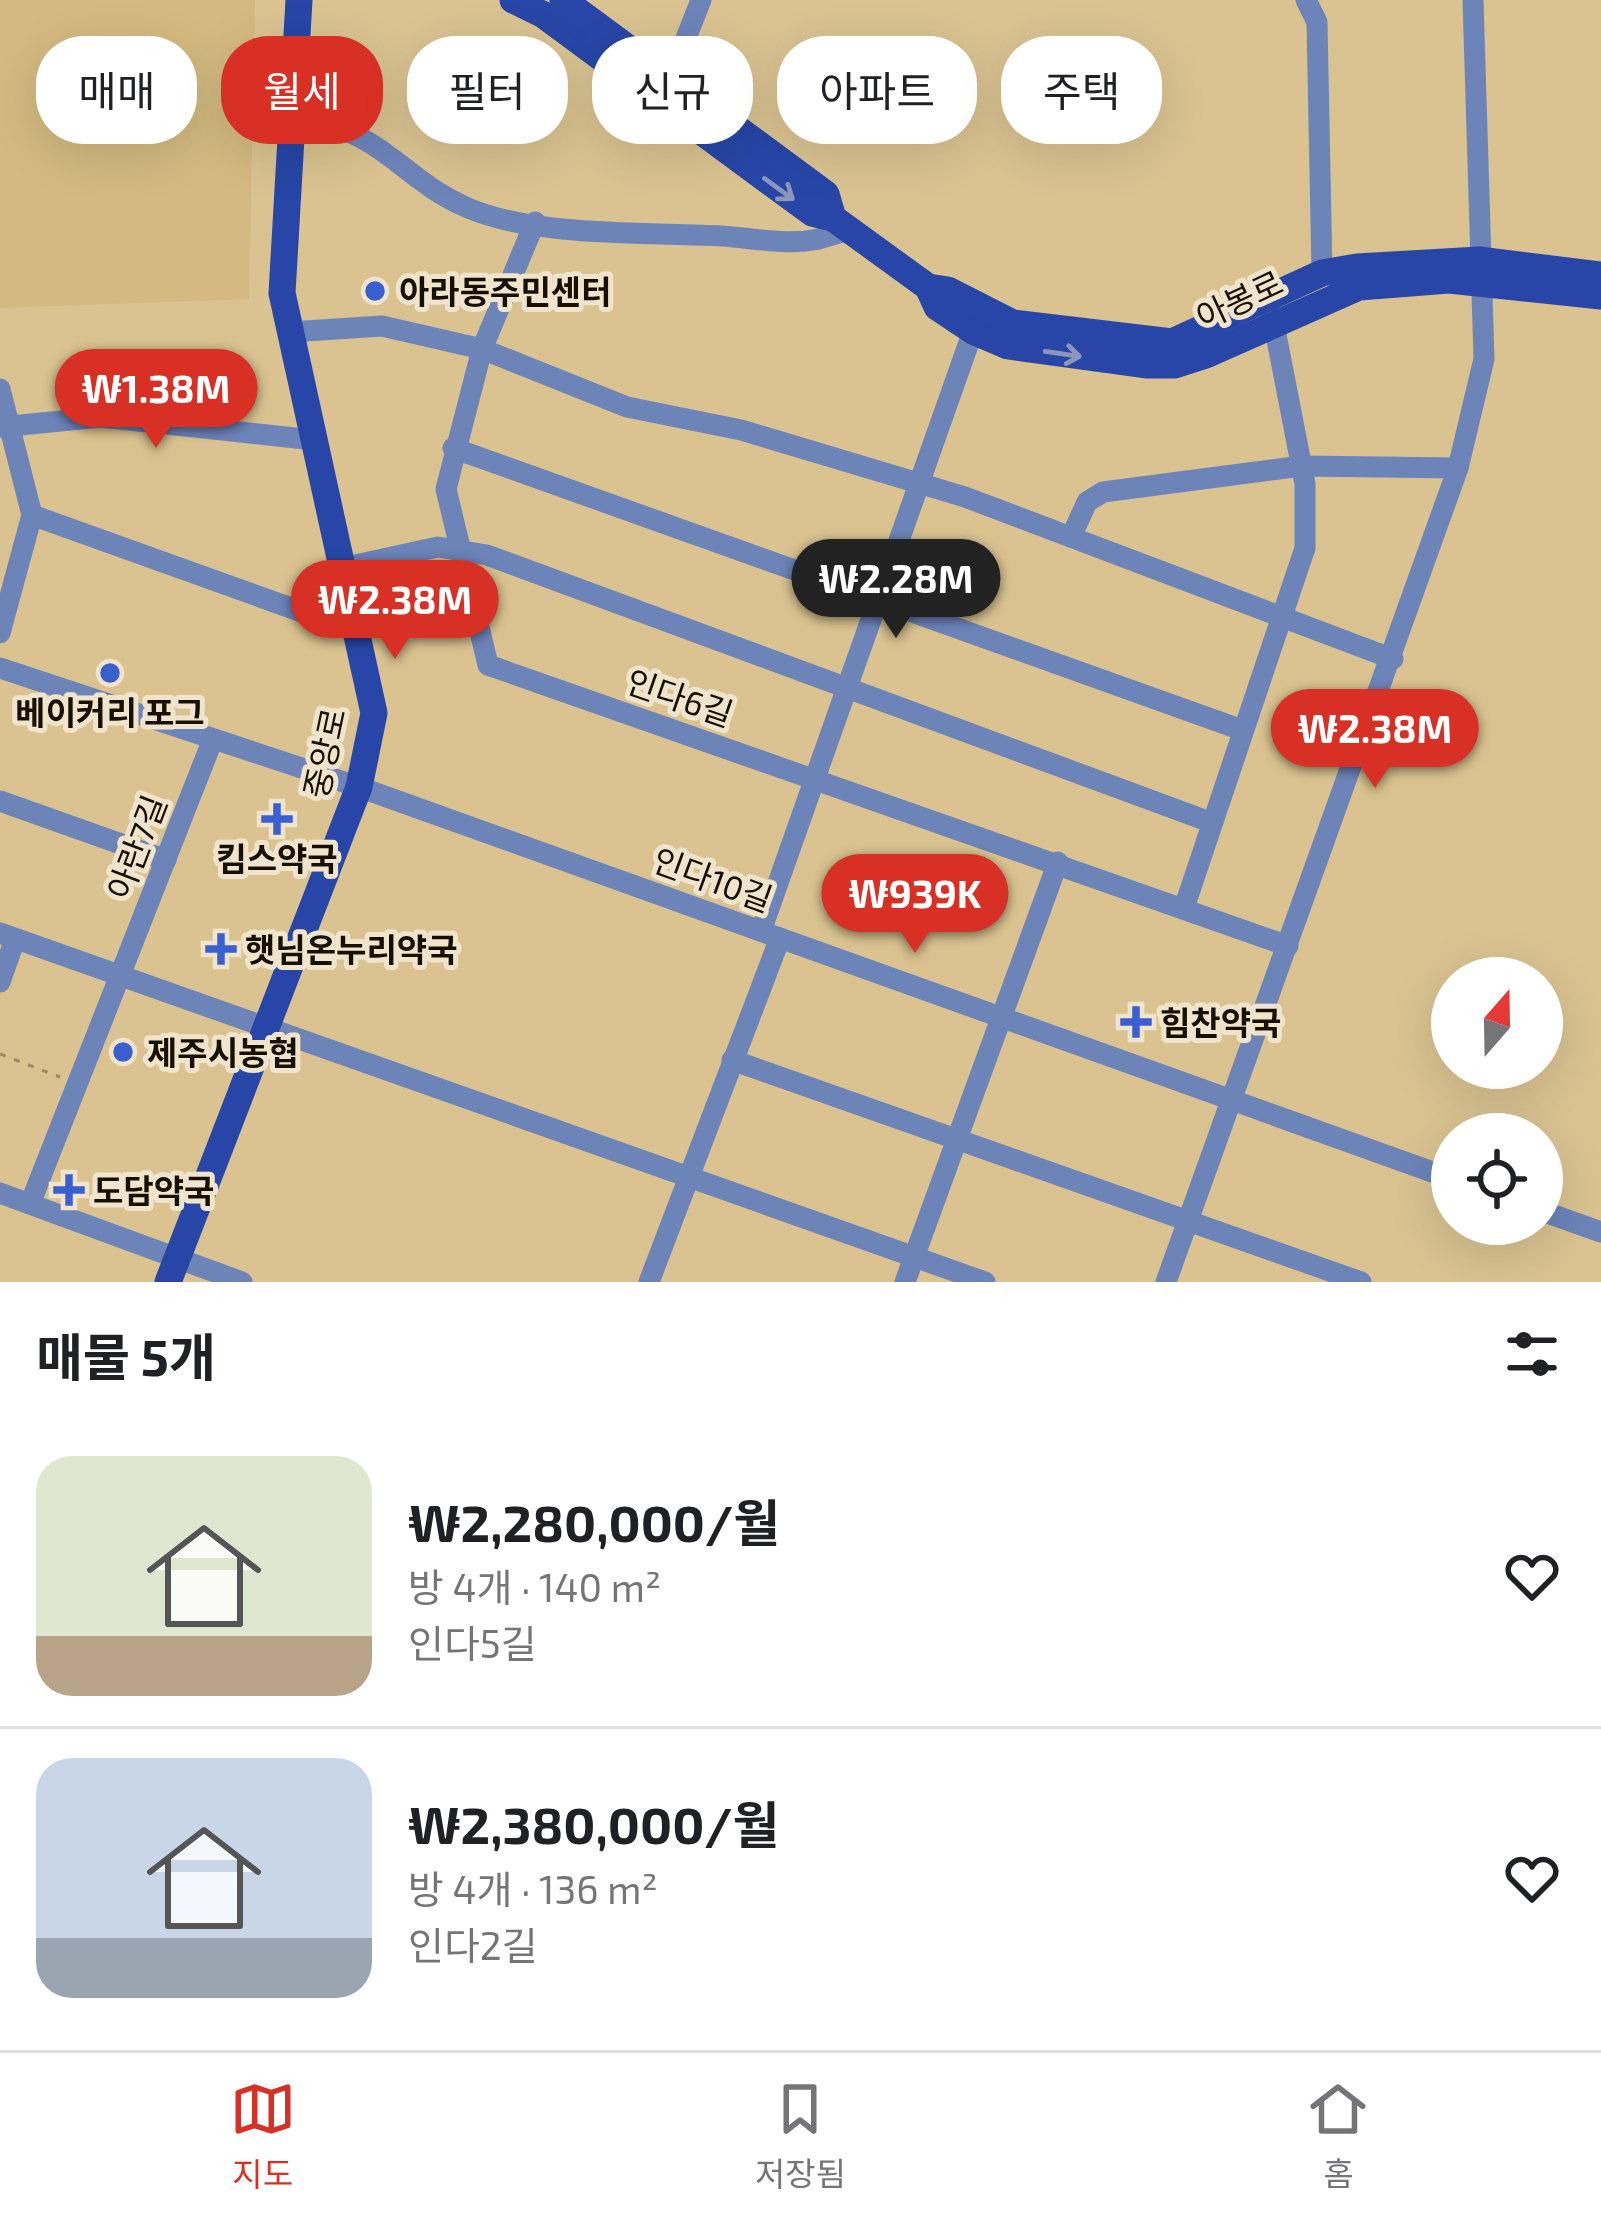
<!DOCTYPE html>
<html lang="ko">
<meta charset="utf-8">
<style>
:root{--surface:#fff;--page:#f2f2f2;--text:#202124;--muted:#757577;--line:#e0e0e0;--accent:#d93025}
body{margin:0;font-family:"Exo 2","Noto Sans KR",sans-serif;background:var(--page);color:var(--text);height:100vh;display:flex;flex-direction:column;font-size:45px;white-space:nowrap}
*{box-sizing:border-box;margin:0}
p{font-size:39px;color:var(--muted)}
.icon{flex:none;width:66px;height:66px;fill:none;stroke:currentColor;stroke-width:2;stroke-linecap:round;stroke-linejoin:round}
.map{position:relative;height:1282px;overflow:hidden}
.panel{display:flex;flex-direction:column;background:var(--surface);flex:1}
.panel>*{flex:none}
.banner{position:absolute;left:36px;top:36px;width:1530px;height:108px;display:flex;gap:24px}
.needle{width:78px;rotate:20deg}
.tools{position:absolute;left:1431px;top:957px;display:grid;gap:24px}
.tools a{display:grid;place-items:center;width:132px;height:132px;border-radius:50%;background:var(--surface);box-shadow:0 12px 48px #0002;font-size:60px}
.price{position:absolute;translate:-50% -102px;padding:0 27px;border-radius:42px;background:var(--accent);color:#fff;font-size:39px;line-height:78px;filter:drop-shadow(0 3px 6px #0008)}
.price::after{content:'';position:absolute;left:50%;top:72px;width:36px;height:27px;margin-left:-18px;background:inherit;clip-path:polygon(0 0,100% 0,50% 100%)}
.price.current{background:#222;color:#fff}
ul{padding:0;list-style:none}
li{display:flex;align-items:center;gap:36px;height:300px;padding:0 36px}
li+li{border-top:3px solid var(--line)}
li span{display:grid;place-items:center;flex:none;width:336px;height:240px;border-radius:36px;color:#555}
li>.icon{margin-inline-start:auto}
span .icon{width:144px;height:144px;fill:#fffc;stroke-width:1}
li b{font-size:51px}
h2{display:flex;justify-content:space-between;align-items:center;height:144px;padding:0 36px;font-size:51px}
.pill{padding:0 42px;border-radius:48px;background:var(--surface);box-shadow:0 12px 48px #0002;font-size:42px;line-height:108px}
.pill.current{background:var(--accent);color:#fff}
.dock{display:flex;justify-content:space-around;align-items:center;height:168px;border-top:3px solid var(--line);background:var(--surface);font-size:33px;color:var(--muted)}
.dock a{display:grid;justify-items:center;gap:6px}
.dock .current{color:var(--accent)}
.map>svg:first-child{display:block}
</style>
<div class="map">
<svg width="1601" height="1282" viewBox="0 0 1601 1282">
<rect width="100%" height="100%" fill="#dac391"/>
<polygon fill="#d4ba80" points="0,0 255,0 249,299 0,308"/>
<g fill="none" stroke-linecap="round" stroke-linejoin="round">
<polyline stroke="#9c8a63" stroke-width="3" stroke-dasharray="6 9" stroke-linecap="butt" points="0,1054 60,1077"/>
<g stroke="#6d84b9" stroke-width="21">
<polyline points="1306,0 1317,22 1322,273"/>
<polyline points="670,79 701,0"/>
<path d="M292,117c95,13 103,59 176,91 68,29 179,24 254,28 29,2 63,9 91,4 12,-2 24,-7 35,-10"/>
<polyline points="535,222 482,349 446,489 488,665 1288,946"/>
<polyline points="290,332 382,326 482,349 627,407 741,430 965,497 1393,659"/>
<polyline points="0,389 32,515 0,633"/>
<polyline points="0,427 101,417 314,440"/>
<polyline points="453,448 1242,730"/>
<polyline points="32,515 355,631"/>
<polyline points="1071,537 1087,502 1103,492 1302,466 1458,468"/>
<polyline points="346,567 438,547 487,555 1210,822"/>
<polyline points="0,668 359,787 1452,1179"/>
<polyline points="0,801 166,860"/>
<polyline points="1184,908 1305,548 1305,484 1272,314"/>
<polyline points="761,931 973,331"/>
<polyline points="0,933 985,1282"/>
<polyline points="0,982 15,939"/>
<polyline points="732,1060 1361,1282"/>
<polyline points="0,1193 242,1282"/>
<polyline points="30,1204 213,739"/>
<polyline points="1542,1211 1601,1232"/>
<polyline points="649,1282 780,938"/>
<polyline points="905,1282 1058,862"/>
<polyline points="1166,1282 1458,468 1484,359 1473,0"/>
</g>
<g stroke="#2746a7" stroke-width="27">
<polyline points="513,0 542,14 812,213 833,218 928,287 937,307 973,331 1008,346 1146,365 1175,365 1206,355 1359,287 1449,280 1601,296"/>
<polyline points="563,0 826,194 833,218"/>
<polyline points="928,287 948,290 1013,323 1172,342 1322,273 1357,267 1479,260 1601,275"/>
<polyline points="168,1282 359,787 374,713 282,293 299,0"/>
</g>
</g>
<defs><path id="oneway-shaft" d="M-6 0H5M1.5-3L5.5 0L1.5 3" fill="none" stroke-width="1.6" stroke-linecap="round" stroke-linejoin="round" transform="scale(3)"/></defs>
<g stroke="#8c96ba">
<use href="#oneway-shaft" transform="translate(779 189) rotate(36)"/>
<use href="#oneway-shaft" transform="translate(1063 354) rotate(8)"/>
</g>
<g fill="#395fd0" stroke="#f0e5cc" stroke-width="4.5">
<circle cx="375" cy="291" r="12"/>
<circle cx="110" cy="673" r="12"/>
<path d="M271 801h12v12h12v12h-12v12h-12v-12h-12v-12h12z"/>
<path d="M215 931h12v12h12v12h-12v12h-12v-12h-12v-12h12z"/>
<path d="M1130 1004h12v12h12v12h-12v12h-12v-12h-12v-12h12z"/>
<circle cx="123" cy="1052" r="12"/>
<path d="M63 1172h12v12h12v12h-12v12h-12v-12h-12v-12h12z"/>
</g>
<g text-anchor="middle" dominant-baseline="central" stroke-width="10" stroke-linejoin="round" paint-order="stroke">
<g font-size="33" font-weight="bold" fill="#170f00" stroke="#f0e5cc" text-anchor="start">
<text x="399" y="291">아라동주민센터</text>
<text x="110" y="712" text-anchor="middle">베이커리 포그</text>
<text x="277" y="858" text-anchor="middle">킴스약국</text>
<text x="245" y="949">햇님온누리약국</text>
<text x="1160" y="1022">힘찬약국</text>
<text x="147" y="1052">제주시농협</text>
<text x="93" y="1190">도담약국</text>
</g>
<g font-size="33" fill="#170f00" stroke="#f0e5cc">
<text transform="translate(1239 299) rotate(-25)">아봉로</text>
<text transform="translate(680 697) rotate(19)">인다6길</text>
<text transform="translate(324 753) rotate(-78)">중앙로</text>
<text transform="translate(136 847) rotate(-69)">아란7길</text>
<text transform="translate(713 879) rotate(20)">인다10길</text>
</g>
</g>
</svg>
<div class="tools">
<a><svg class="needle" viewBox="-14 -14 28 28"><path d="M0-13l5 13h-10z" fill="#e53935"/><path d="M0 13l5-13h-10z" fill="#757577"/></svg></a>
<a><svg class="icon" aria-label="locate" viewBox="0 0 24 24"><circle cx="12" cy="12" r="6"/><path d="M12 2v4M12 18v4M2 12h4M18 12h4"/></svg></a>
</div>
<b class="price" style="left:156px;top:451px">₩1.38M</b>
<b class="price current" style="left:896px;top:641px">₩2.28M</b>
<b class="price" style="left:395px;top:662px">₩2.38M</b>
<b class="price" style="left:1375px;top:791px">₩2.38M</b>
<b class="price" style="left:915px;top:956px">₩939K</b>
<div class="banner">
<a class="pill">매매</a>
<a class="pill current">월세</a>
<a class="pill">필터</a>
<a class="pill">신규</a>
<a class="pill">아파트</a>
<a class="pill">주택</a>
</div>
</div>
<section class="panel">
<h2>매물 5개<svg class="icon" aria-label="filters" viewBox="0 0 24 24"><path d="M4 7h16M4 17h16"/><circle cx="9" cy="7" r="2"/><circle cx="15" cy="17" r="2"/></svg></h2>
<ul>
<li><span style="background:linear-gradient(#dfe7d0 75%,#b9a48a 0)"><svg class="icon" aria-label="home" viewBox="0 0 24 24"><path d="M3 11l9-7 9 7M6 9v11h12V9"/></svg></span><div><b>₩2,280,000/월</b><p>방 4개 · 140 m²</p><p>인다5길</p></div><svg class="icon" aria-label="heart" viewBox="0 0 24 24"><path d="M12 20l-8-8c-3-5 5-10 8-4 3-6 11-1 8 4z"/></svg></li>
<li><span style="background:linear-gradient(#c9d6e8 75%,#9aa5b1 0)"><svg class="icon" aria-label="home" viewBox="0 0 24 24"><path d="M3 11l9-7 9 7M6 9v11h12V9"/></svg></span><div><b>₩2,380,000/월</b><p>방 4개 · 136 m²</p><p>인다2길</p></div><svg class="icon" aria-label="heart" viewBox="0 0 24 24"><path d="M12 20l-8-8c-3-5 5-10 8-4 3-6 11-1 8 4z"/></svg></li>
</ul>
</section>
<nav class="dock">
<a class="current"><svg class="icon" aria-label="map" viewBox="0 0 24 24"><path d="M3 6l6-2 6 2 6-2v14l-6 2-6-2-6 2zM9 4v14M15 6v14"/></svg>지도</a>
<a><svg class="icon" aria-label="saved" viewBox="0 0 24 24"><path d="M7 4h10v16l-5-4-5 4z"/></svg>저장됨</a>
<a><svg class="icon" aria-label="home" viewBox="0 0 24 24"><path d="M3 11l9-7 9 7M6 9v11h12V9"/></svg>홈</a>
</nav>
